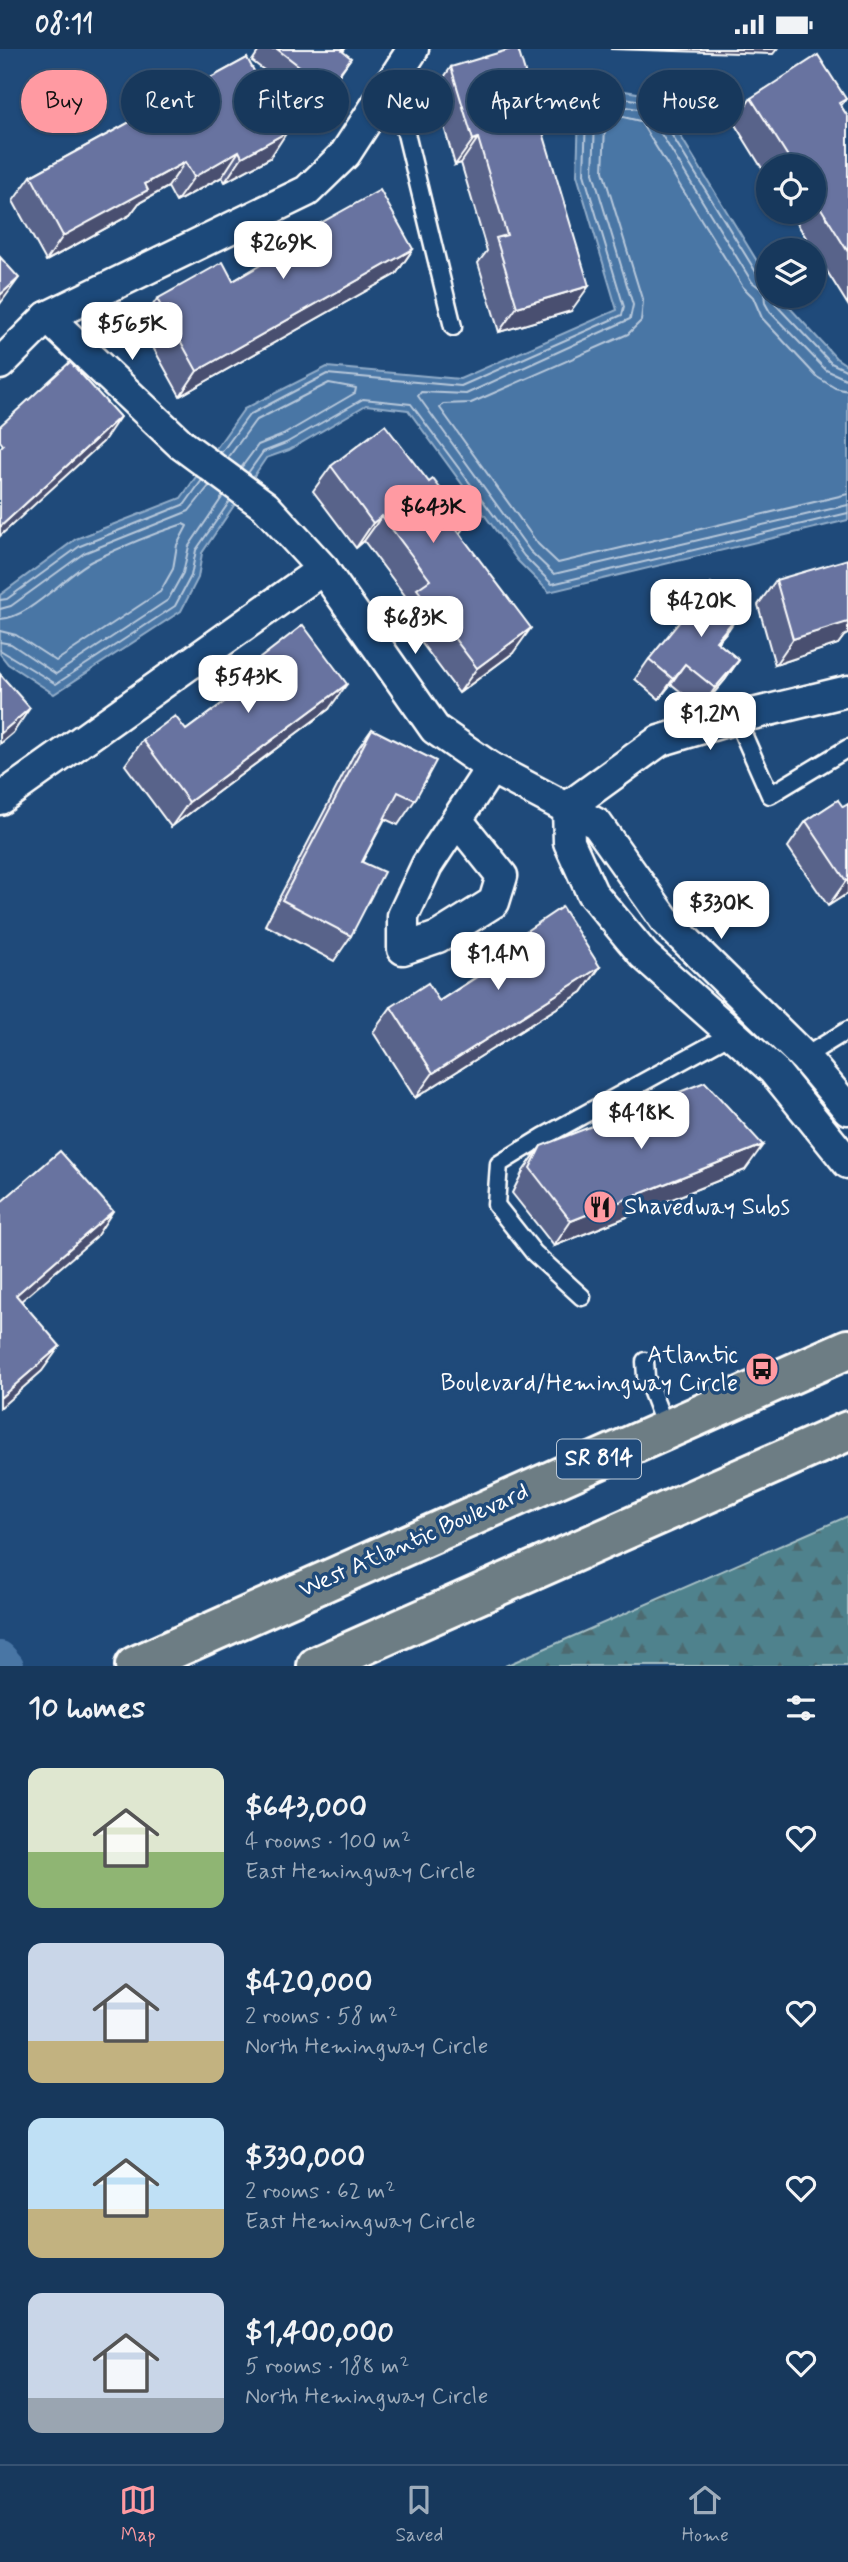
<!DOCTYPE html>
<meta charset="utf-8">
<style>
:root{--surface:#17385c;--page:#244365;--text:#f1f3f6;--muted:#9eacbb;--line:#365272;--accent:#ff9aa2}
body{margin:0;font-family:Mynerve,sans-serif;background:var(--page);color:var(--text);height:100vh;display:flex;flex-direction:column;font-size:26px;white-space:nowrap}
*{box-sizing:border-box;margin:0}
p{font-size:23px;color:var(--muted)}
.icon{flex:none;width:38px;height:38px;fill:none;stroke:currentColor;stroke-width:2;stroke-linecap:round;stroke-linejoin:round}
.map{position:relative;height:1617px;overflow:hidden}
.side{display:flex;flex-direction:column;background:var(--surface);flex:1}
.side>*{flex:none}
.top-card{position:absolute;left:21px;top:21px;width:807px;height:63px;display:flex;gap:14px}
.controls{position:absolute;left:756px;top:105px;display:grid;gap:14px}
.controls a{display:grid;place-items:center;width:70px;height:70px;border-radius:50%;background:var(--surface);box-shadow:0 2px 5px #0004,0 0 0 2px var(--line);font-size:35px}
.price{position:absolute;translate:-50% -60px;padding:0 16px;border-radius:14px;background:#fff;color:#222;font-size:23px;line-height:46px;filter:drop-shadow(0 2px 4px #0008)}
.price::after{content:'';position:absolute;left:50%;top:42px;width:21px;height:16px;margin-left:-10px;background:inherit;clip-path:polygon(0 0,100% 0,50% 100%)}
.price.on{background:var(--accent);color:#111}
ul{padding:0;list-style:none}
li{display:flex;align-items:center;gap:21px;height:175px;padding:0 28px}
li span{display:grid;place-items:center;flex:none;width:196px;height:140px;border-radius:14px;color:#555}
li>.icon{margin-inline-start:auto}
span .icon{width:84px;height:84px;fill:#fffc;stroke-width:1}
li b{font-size:30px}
h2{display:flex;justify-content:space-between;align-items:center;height:84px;padding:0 28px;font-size:30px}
.pill{padding:0 24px;border-radius:32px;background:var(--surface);box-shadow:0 2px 5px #0004,0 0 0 2px var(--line);font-size:24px;line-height:63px}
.pill.on{background:var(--accent);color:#111}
.status{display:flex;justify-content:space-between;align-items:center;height:49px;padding:0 35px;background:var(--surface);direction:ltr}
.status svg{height:19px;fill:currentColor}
.tab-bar{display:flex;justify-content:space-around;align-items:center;height:98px;border-top:2px solid var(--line);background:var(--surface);font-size:19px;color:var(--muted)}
.tab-bar a{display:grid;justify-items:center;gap:4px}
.tab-bar .on{color:var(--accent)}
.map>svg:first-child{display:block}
</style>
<div class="status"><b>08:11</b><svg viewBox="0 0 49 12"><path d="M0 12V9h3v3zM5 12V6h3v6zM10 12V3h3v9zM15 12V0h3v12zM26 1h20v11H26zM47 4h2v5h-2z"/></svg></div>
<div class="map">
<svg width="848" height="1617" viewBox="0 0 848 1617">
<defs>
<pattern id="forest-firs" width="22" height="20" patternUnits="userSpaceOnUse" patternTransform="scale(1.75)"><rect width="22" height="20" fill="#4f828d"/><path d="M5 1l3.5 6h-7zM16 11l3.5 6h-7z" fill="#4e6a70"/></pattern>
</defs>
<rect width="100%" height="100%" fill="#1f4a7a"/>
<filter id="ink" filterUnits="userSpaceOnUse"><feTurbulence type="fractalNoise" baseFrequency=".0143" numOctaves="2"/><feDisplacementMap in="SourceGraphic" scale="14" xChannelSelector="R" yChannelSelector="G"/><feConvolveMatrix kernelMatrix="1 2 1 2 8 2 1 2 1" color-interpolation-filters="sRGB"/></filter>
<g filter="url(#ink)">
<polygon fill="url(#forest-firs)" stroke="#a7c0c6" stroke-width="2" points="848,1467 848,1617 505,1617"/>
<polygon fill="#4a76a5" stroke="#92adc9" stroke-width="2" points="612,40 656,47 768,230 768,247 779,247 836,309 848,317 848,471 549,543 518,512 408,361 366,356 289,401 266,409 202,504 198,529 181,562 54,645 8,615 0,605 0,546 76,490 181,449 244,360 327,318 460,330 617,261 577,126 579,64"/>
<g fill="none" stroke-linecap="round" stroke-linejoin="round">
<g stroke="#b7c8db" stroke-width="2">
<polyline points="773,247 776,256 831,314 848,322"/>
<polyline points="848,331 826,321 770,263 765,254 764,242 752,233 647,62 617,56 595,73 593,124 633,256 630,270 466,345 421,343 418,347 530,502 554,525 848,456"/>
<polyline points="848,342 835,339 817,328 762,269 753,248 743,238 640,72 619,67 605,78 603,122 643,253 641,272 628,285 471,354 443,355 440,359 538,495 558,514 848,445"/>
<polyline points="221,404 249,366 327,325 461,337 622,266 624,258 584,125 586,68 614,47 652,54 759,228 768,232"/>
<polyline points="228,409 255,372 329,334 356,339 355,344 283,386 258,396 241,419"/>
<polyline points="248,424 263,403 286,394 363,350 411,355 524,507 552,535 848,464"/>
<polyline points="0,551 7,550 80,497 185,455 202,431"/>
<polyline points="0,560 11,557 84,504 189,462 209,437"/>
<path d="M0,570c30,-1 65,-44 92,-58 29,-14 60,-27 91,-37l4,2 -10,19 -4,24 -13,23 -104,69 -40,-26 -16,-4"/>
<polyline points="0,593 11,595 56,625 168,551 183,524 189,497 223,447"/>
<polyline points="0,601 56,635 175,557 191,527 196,501 230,452"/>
</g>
<polyline stroke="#4a76a5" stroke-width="32" points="0,1608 8,1617"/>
<defs>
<g id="service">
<polyline points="393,31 453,278"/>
<polyline points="736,669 770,746 848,699"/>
<polyline points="799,1011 848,981"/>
<polyline points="582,1248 534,1204 496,1156 499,1115 543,1088 731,985"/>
<polyline points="645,1312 646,1328 666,1380"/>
</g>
<g id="minor">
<polyline points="47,268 182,396 265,457 323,520 435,680 491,719 597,775 665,871 805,1009 848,1060"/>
<polyline points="0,315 47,268 307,142 345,105 413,0"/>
<polyline points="0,750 323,520"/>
<polyline points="568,758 569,793 592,844 644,906 773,1021 848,1114"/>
<polyline points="568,758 659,692 736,669 848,642"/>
<polyline points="457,771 502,827 494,853 438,888 403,900 403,867 427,816 491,719"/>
</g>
<g id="primary">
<polyline points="135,1617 848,1300"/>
<polyline points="317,1617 848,1382"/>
</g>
</defs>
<use href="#service" stroke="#fff" stroke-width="21"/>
<use href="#minor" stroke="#fff" stroke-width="35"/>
<use href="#primary" stroke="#fff" stroke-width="44"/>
<use href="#service" stroke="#1f4a7a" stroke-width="16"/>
<use href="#minor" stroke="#1f4a7a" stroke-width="30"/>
<use href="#primary" stroke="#6d7d84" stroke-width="38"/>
</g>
<g fill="#59638a" stroke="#fff" stroke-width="2">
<polygon points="260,0 345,0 343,3 337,29 314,59 252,12"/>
<polygon points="247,9 270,109 225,133 222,128 176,153 168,138 139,154 130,166 46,212 13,152 31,127"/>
<polygon points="451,18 571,262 499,283 478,214 487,202 461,114 455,116 434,43"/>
<polygon points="751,49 846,50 841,57 848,68 848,256 790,163 814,163 814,117 768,117 768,129 734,74"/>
<polygon points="292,190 413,200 396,225 180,347 140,275 157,250 233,232 283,203"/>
<polygon points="331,417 429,433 467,474 459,484 513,604 459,644 400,565 409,552 364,492 356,499 313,442"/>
<polygon points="776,531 844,587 838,595 775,616 758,556"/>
<polygon points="729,580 717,593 739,611 725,631 701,659 671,635 659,650 635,630 649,610"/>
<polygon points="242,623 329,660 171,778 125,716 143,691 186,681 227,651 224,648"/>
<polygon points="372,680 415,751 398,776 385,770 362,813 351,887 334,912 265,876 354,705"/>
<polygon points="838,751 848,844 828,857 788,798 806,772"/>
<polygon points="498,901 600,918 582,943 415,1049 373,983 391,958 439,952 482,924"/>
<polygon points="541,1097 745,1121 554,1197 512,1144 523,1122"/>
</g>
<g fill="#485070" stroke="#fff" stroke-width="2">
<polygon points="610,0 777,0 773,5"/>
<polygon points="351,9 337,29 314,59 328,39"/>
<polygon points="287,83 270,109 225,133 242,108"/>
<polygon points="478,89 461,114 455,116 473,91"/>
<polygon points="239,102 222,128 176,153 194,128"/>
<polygon points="185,113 168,138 139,154 130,166 46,212 63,187 145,135"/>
<polygon points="413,200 396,225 180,347 197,322"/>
<polygon points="19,229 0,255 0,246"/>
<polygon points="589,237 571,262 499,283 517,258"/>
<polygon points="120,368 103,393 0,487 0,478"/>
<polygon points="382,467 364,492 356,499 373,474"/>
<polygon points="467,474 449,499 457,481"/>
<polygon points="743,560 729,580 702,612 716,592"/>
<polygon points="848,572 848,585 844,587 838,595 775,616 793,590"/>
<polygon points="531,579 513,604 459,644 477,619"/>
<polygon points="739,611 725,631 701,659 715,639"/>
<polygon points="685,615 671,635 659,650 673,630"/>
<polygon points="347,635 329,660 171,778 189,753"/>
<polygon points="30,659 13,684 0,695 0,685"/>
<polygon points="848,831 848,844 828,857 846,832"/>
<polygon points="600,918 582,943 415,1049 433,1024"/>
<polygon points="763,1096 745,1121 554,1197 571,1172"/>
<polygon points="113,1162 96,1188 0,1270 16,1246"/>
<polygon points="60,1297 42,1322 0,1359 0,1349"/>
</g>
<g fill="#6773a0" stroke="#fff" stroke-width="2">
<polygon points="277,0 343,0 342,2 351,9 328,39"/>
<polygon points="511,0 518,0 589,237 517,258 496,189 507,186 478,89 473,91 451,18"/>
<polygon points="818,6 846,50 839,54 848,68 848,203 814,148 814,117 794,117 751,49"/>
<polygon points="247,9 287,83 242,108 239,102 194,128 185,113 145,135 148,141 63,187 31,127"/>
<polygon points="380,141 413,200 197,322 157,250 223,213 233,232 295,196 292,190"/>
<polygon points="0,208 19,229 0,246"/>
<polygon points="70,313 120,368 0,478 0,399 3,396 0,392 0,377"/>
<polygon points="385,376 429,433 433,430 467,474 457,481 531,579 477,619 417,540 430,531 382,467 373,474 331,417"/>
<polygon points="848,510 848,573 793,590 776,531"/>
<polygon points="711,534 743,560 716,592 739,611 715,639 685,615 673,630 649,610"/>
<polygon points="303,576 347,635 189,753 143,691 175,667 186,681 250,634 242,623"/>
<polygon points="0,625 30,659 0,685"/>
<polygon points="372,680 436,712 415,751 398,743 362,813 384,823 351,887 282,851"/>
<polygon points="838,751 843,758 848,755 848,831 846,832 806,772"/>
<polygon points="562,858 600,918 433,1024 391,958 428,934 439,952 505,910 498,901"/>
<polygon points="705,1033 763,1096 571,1172 530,1119 541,1097"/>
<polygon points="60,1102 113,1162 16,1246 60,1297 0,1349 0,1154"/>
</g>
</g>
<defs>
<symbol id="restaurant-disc" viewBox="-11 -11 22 22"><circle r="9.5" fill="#ff9aa2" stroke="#1f4a7a"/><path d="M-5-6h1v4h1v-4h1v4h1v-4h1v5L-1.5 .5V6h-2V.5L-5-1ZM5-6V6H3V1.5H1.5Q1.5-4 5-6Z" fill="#111"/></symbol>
<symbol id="bus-disc" viewBox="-11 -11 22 22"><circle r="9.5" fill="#ff9aa2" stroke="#1f4a7a"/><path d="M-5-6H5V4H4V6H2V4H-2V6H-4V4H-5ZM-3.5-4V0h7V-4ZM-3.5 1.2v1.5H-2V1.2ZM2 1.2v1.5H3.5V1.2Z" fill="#111"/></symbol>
</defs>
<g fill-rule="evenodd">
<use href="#restaurant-disc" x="581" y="1139" width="38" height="38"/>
<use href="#bus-disc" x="743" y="1301" width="38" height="38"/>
</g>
<g text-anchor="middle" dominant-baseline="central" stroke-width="7" stroke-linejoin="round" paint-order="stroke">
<rect fill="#1f4a7a" stroke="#bcc9d7" stroke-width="2" x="557" y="1390.5" width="84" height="39" rx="5"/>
<g font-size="23" font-weight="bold" fill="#fff">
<text x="599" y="1410">SR 814</text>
</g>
<g font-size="24" fill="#fff" stroke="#1f4a7a" text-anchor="start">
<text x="624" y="1158">Shavedway Subs</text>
<text x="738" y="1306" text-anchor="end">Atlantic<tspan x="738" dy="28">Boulevard/Hemingway Circle</tspan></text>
</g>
<g font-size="24" fill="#fff" stroke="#1f4a7a">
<text transform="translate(414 1492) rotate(-24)">West Atlantic Boulevard</text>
</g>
</g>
</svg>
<div class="controls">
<a><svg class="icon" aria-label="locate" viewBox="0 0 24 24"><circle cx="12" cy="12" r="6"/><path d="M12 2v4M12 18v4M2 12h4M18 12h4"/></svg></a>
<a><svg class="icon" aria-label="layers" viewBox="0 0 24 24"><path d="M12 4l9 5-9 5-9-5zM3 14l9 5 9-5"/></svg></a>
</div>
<b class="price" style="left:283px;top:232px">$269K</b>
<b class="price" style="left:132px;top:313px">$565K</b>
<b class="price on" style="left:433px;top:496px">$643K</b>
<b class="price" style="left:701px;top:590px">$420K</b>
<b class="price" style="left:415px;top:607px">$683K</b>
<b class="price" style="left:248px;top:666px">$543K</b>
<b class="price" style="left:710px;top:703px">$1.2M</b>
<b class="price" style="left:721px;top:892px">$330K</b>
<b class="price" style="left:498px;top:943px">$1.4M</b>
<b class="price" style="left:641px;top:1102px">$418K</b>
<div class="top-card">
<a class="pill on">Buy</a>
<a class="pill">Rent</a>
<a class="pill">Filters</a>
<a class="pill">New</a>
<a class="pill">Apartment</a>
<a class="pill">House</a>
</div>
</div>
<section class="side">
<h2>10 homes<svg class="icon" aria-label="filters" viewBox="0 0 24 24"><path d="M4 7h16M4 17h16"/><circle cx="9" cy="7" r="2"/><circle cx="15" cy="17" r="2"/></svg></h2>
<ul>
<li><span style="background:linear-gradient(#dfe7d0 60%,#8fb573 0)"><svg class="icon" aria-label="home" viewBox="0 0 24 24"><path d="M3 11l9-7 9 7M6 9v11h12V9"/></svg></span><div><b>$643,000</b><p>4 rooms · 100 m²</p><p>East Hemingway Circle</p></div><svg class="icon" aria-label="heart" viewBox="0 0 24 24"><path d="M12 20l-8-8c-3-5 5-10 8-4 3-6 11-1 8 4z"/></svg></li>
<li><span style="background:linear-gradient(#c9d6e8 70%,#c2b280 0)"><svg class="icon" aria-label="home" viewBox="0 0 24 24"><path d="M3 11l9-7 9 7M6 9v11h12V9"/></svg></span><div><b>$420,000</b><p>2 rooms · 58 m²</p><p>North Hemingway Circle</p></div><svg class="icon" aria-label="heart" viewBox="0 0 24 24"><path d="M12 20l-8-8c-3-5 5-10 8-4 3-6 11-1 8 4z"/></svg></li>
<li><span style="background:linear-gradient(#bfe0f5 65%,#c2b280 0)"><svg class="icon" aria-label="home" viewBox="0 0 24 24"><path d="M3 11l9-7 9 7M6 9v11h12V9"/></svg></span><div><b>$330,000</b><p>2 rooms · 62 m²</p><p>East Hemingway Circle</p></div><svg class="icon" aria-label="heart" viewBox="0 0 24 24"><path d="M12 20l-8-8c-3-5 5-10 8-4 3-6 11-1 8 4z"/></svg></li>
<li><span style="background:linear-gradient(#c9d6e8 75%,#9aa5b1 0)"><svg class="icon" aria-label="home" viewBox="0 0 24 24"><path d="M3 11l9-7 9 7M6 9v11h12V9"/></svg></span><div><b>$1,400,000</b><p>5 rooms · 188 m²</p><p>North Hemingway Circle</p></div><svg class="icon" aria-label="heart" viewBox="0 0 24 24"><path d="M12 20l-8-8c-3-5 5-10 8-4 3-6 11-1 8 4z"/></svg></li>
</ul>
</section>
<nav class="tab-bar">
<a class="on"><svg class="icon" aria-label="map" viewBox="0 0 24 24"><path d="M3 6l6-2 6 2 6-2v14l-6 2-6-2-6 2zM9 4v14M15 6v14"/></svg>Map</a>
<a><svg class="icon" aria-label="saved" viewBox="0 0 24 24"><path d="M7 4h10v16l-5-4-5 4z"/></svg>Saved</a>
<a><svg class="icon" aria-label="home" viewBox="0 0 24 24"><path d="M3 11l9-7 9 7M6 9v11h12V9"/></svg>Home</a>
</nav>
